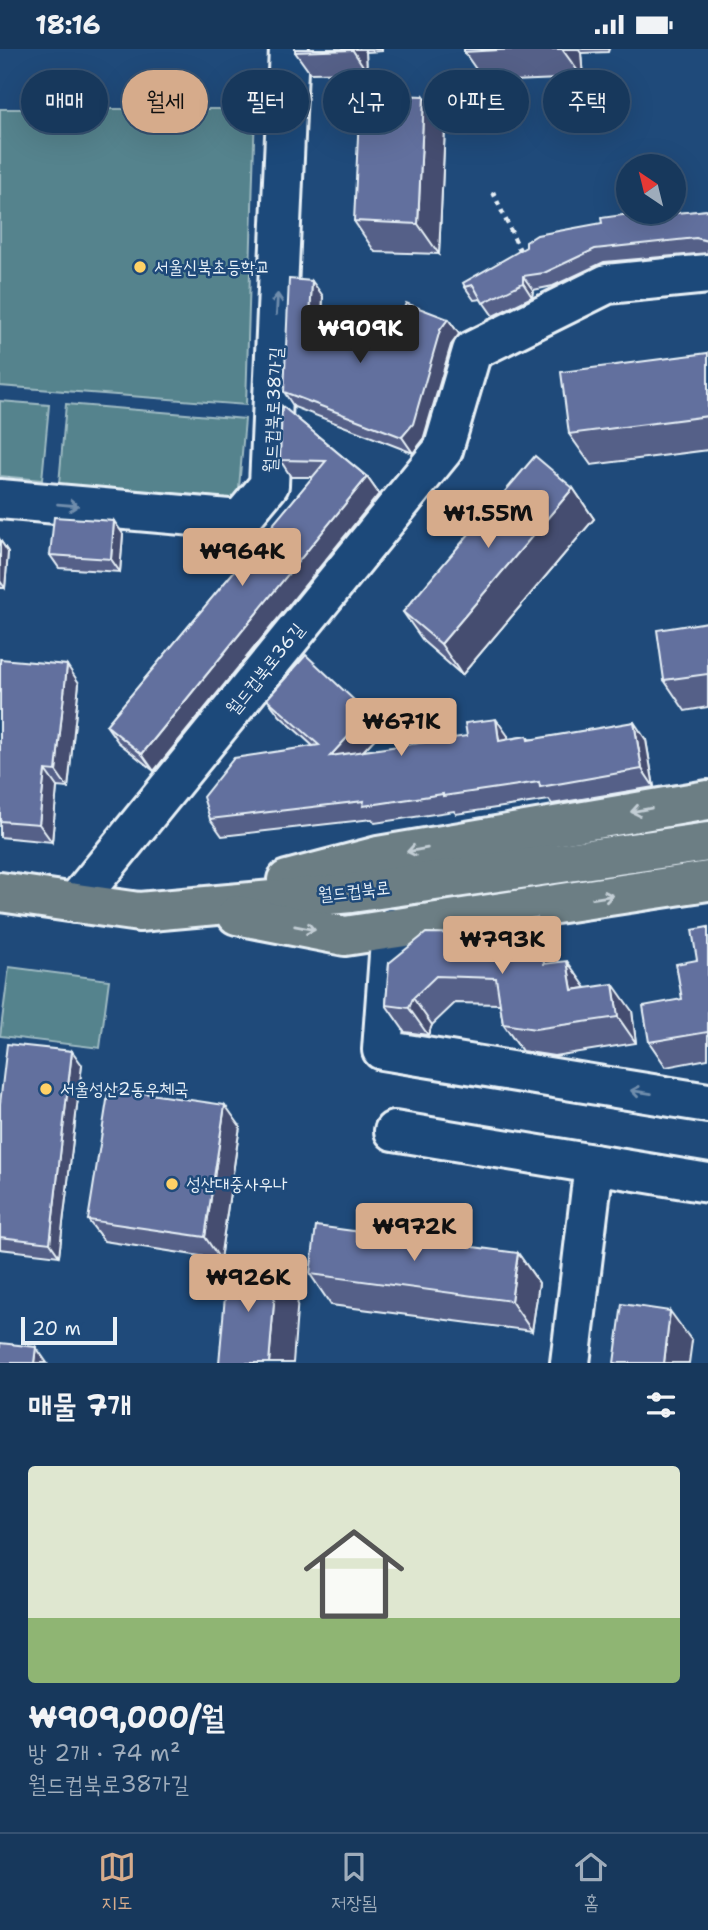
<!DOCTYPE html>
<html lang="ko">
<meta charset="utf-8">
<style>
:root{--surface:#17385c;--page:#244365;--text:#f1f3f6;--muted:#9eacbb;--line:#365272;--accent:#d6ab8b}
body{margin:0;font-family:"Shantell Sans","Poor Story",sans-serif;background:var(--page);color:var(--text);height:100vh;display:flex;flex-direction:column;font-size:26px;white-space:nowrap}
*{box-sizing:border-box;margin:0}
p{font-size:23px;color:var(--muted)}
.icon{flex:none;width:38px;height:38px;fill:none;stroke:currentColor;stroke-width:2;stroke-linecap:round;stroke-linejoin:round}
.map{position:relative;height:1314px;overflow:hidden}
.drawer{display:flex;flex-direction:column;background:var(--surface);flex:1}
.drawer>*{flex:none}
.guide{position:absolute;left:21px;top:21px;width:667px;height:63px;display:flex;gap:14px}
.needle{width:46px;rotate:325deg}
.controls{position:absolute;left:616px;top:105px;display:grid;gap:14px}
.controls a{display:grid;place-items:center;width:70px;height:70px;border-radius:50%;background:var(--surface);box-shadow:0 7px 28px #0002,0 0 0 2px var(--line);font-size:35px}
.scale{position:absolute;left:21px;bottom:18px;width:96px;box-sizing:border-box;padding-left:7px;border:4px solid #e8f1f8;border-top:0;font-size:19px;line-height:24px;white-space:nowrap;color:#e8f1f8;-webkit-text-stroke:5px #1f4a7a;paint-order:stroke}
.price{position:absolute;translate:-50% -60px;padding:0 16px;border-radius:7px;background:var(--accent);color:#111;font-size:23px;line-height:46px;filter:drop-shadow(0 2px 4px #0008)}
.price::after{content:'';position:absolute;left:50%;top:42px;width:21px;height:16px;margin-left:-10px;background:inherit;clip-path:polygon(0 0,100% 0,50% 100%)}
.price.active{background:#222;color:#fff}
ul{padding:0;list-style:none}
li{display:grid;align-content:center;gap:14px;height:371px;padding:0 28px}
li+li{border-top:2px solid var(--line)}
li span{display:grid;place-items:center;height:217px;border-radius:7px;color:#555}
li>.icon{margin-inline-start:auto}
span .icon{width:126px;height:126px;fill:#fffc;stroke-width:1}
li b{font-size:30px}
h2{display:flex;justify-content:space-between;align-items:center;height:84px;padding:0 28px;font-size:30px}
.tag{padding:0 24px;border-radius:32px;background:var(--surface);box-shadow:0 7px 28px #0002,0 0 0 2px var(--line);font-size:24px;line-height:63px}
.tag.active{background:var(--accent);color:#111}
.status{display:flex;justify-content:space-between;align-items:center;height:49px;padding:0 35px;background:var(--surface);direction:ltr}
.status svg{height:19px;fill:currentColor}
.dock{display:flex;justify-content:space-around;align-items:center;height:98px;border-top:2px solid var(--line);background:var(--surface);font-size:19px;color:var(--muted)}
.dock a{display:grid;justify-items:center;gap:4px}
.dock .active{color:var(--accent)}
.map>svg:first-child{display:block}
</style>
<div class="status"><b>18:16</b><svg viewBox="0 0 49 12"><path d="M0 12V9h3v3zM5 12V6h3v6zM10 12V3h3v9zM15 12V0h3v12zM26 1h20v11H26zM47 4h2v5h-2z"/></svg></div>
<div class="map">
<svg width="708" height="1314" viewBox="0 0 708 1314">
<rect width="100%" height="100%" fill="#1f4a7a"/>
<filter id="ink" filterUnits="userSpaceOnUse"><feTurbulence type="fractalNoise" baseFrequency=".0143" numOctaves="2"/><feDisplacementMap in="SourceGraphic" scale="14" xChannelSelector="R" yChannelSelector="G"/><feConvolveMatrix kernelMatrix="1 2 1 2 8 2 1 2 1" color-interpolation-filters="sRGB"/></filter>
<g filter="url(#ink)">
<g fill="#54838d" stroke="#9ebac2" stroke-width="2">
<polygon points="0,60 255,60 246,356 0,337"/>
<polygon points="0,352 49,356 42,431 0,427"/>
<polygon points="66,355 245,370 238,450 59,435"/>
<polygon points="9,918 109,931 100,999 0,987"/>
</g>
<g fill="none" stroke-linecap="round" stroke-linejoin="round">
<defs>
<g id="minor">
<polyline points="0,450 240,471 269,436 289,0"/>
<polyline points="75,854 443,401 472,302 607,235 708,225"/>
<polyline points="391,879 382,1001 708,1054"/>
<polyline points="394,1082 708,1134"/>
<polyline points="570,1314 594,1115"/>
</g>
<g id="major">
<polyline points="287,831 378,807 708,751"/>
<polyline points="0,843 139,863 351,844 708,793"/>
<polyline points="237,866 345,887 708,832"/>
</g>
</defs>
<use href="#minor" stroke="#e8f1f8" stroke-width="44"/>
<use href="#major" stroke="#e8f1f8" stroke-width="44"/>
<polyline stroke="#e8f1f8" stroke-width="4.5" stroke-dasharray="5 5" stroke-linecap="butt" points="493,143 522,206"/>
<use href="#minor" stroke="#1f4a7a" stroke-width="38"/>
<use href="#major" stroke="#6c7e84" stroke-width="38"/>
</g>
<g fill="#546088" stroke="#e8f1f8" stroke-width="2">
<polygon points="295,0 382,0 382,2 366,3 367,23 310,24 295,3"/>
<polygon points="464,0 609,0 608,3 581,4 583,29 485,33 464,3"/>
<polygon points="424,47 445,78 439,205 375,203 354,172"/>
<polygon points="708,161 708,204 604,213 553,237 533,241 532,248 493,267 481,250 474,251 465,238 667,163 669,165"/>
<polygon points="323,247 321,286 392,289 448,270 459,285 451,296 423,391 413,404 294,358 284,343"/>
<polygon points="708,304 708,401 591,416 569,385"/>
<polygon points="282,357 367,428 379,445 154,722 118,693 106,676 313,428 291,428 280,411"/>
<polygon points="573,439 594,470 462,626 424,593 403,563"/>
<polygon points="123,485 120,523 59,519 50,506"/>
<polygon points="0,491 8,503 5,539 0,539"/>
<polygon points="708,573 708,658 685,662 664,631"/>
<polygon points="0,610 79,634 68,739 57,738 52,793 0,788"/>
<polygon points="267,650 369,665 382,682 363,702 508,687 508,690 527,687 529,690 646,691 654,738 552,755 549,751 456,765 454,762 375,774 372,770 222,787 210,770 313,697 280,667"/>
<polygon points="708,878 708,1010 666,1018 649,993 682,950 697,911"/>
<polygon points="556,896 558,913 586,939 632,962 636,994 554,1007 522,1002 503,975 500,955 455,954 432,976 428,986 405,983 386,956 389,914"/>
<polygon points="82,1016 59,1207 0,1200 0,1055"/>
<polygon points="240,1077 220,1210 104,1192 88,1171"/>
<polygon points="518,1204 539,1234 532,1282 331,1256 310,1225"/>
</g>
<g fill="#454e6f" stroke="#e8f1f8" stroke-width="2">
<polygon points="352,0 364,0 366,3 367,23"/>
<polygon points="562,0 578,0 581,4 583,29"/>
<polygon points="424,47 445,78 439,205 418,175"/>
<polygon points="523,227 533,241 532,248 523,234"/>
<polygon points="312,232 323,247 320,301 309,285"/>
<polygon points="448,270 459,285 451,296 423,391 413,404 402,388 440,281"/>
<polygon points="367,428 379,445 154,722 142,705"/>
<polygon points="573,439 594,470 462,626 441,595"/>
<polygon points="114,472 123,485 120,523 111,510"/>
<polygon points="0,491 8,503 5,539 0,532"/>
<polygon points="67,616 79,634 68,739 56,722"/>
<polygon points="369,665 382,682 342,724 330,707"/>
<polygon points="496,670 508,687 511,710 499,692"/>
<polygon points="634,673 646,691 654,738 642,720"/>
<polygon points="45,721 57,738 52,793 39,775"/>
<polygon points="537,869 556,896 563,942 544,915"/>
<polygon points="567,912 586,939 572,941"/>
<polygon points="613,935 632,962 636,994 618,968"/>
<polygon points="413,949 432,976 428,986 409,959"/>
<polygon points="72,1002 82,1016 59,1207 50,1194"/>
<polygon points="225,1056 240,1077 220,1210 205,1188"/>
<polygon points="518,1204 539,1234 532,1282 511,1252"/>
<polygon points="277,1217 298,1248 293,1314 269,1314"/>
<polygon points="670,1262 692,1292 689,1314 664,1314"/>
<polygon points="36,1298 47,1314 34,1314"/>
</g>
<g fill="#62709e" stroke="#e8f1f8" stroke-width="2">
<polygon points="295,0 352,0 352,1 295,3"/>
<polygon points="464,0 520,0 464,3"/>
<polygon points="360,45 424,47 418,175 354,172"/>
<polygon points="708,161 708,192 696,189 595,200 544,224 523,227 523,234 483,254 473,236 465,238 463,234 526,198 526,193 537,186 602,174 601,169 644,163 666,163 666,165"/>
<polygon points="289,230 312,232 309,285 392,289 406,254 448,270 440,281 413,375 402,388 284,343"/>
<polygon points="708,304 708,367 569,385 561,323"/>
<polygon points="282,357 367,428 142,705 106,676 326,412 280,411"/>
<polygon points="535,407 573,439 441,595 403,563"/>
<polygon points="54,468 114,472 111,510 50,506"/>
<polygon points="708,573 708,625 664,631 657,581"/>
<polygon points="306,606 369,665 330,707 467,687 465,674 496,670 499,692 527,687 528,691 634,673 642,720 540,738 539,733 443,747 443,745 363,757 364,752 210,770 203,748 234,709 319,696 267,650"/>
<polygon points="0,610 67,616 56,722 45,721 39,775 0,772"/>
<polygon points="537,869 544,915 567,912 572,941 613,935 618,968 535,980 503,975 496,929 436,927 413,949 409,959 386,956 389,914 426,884 490,885 489,876"/>
<polygon points="708,878 708,983 649,993 643,957 682,950 676,915 697,911 692,881"/>
<polygon points="7,995 72,1002 50,1194 0,1188 0,1055"/>
<polygon points="109,1039 225,1056 205,1188 88,1171"/>
<polygon points="316,1177 518,1204 511,1252 310,1225"/>
<polygon points="228,1214 277,1217 269,1314 219,1314"/>
<polygon points="622,1255 670,1262 664,1314 614,1314"/>
<polygon points="0,1294 36,1298 34,1314 0,1314"/>
</g>
<defs><path id="oneway-shaft" d="M-6 0H5M1.5-3L5.5 0L1.5 3" fill="none" stroke-width="1.6" stroke-linecap="round" stroke-linejoin="round" transform="scale(1.75)"/></defs>
<g stroke="#6f8dac">
<use href="#oneway-shaft" transform="translate(277 255) rotate(-87)"/>
<use href="#oneway-shaft" transform="translate(68 456) rotate(5)"/>
<use href="#oneway-shaft" transform="translate(641 1043) rotate(-171)"/>
</g>
<g stroke="#c3ced5">
<use href="#oneway-shaft" transform="translate(641 761) rotate(170)"/>
<use href="#oneway-shaft" transform="translate(417 801) rotate(170)"/>
<use href="#oneway-shaft" transform="translate(603 848) rotate(-9)"/>
<use href="#oneway-shaft" transform="translate(305 879) rotate(11)"/>
</g>
</g>
<g fill="#ffd166" stroke="#1f4a7a" stroke-width="2.5">
<circle cx="140" cy="218" r="7"/>
<circle cx="46" cy="1040" r="7"/>
<circle cx="172" cy="1135" r="7"/>
</g>
<g text-anchor="middle" dominant-baseline="central" stroke-width="5" stroke-linejoin="round" paint-order="stroke">
<g font-size="18" fill="#e8f1f8" stroke="#1f4a7a" text-anchor="start">
<text x="154" y="218">서울신북초등학교</text>
<text x="60" y="1040">서울성산2동우체국</text>
<text x="186" y="1135">성산대중사우나</text>
</g>
<g font-size="18" fill="#e8f1f8" stroke="#1f4a7a">
<text transform="translate(273 361) rotate(-87)">월드컵북로38가길</text>
<text transform="translate(265 620) rotate(-51)">월드컵북로36길</text>
<text transform="translate(354 842) rotate(-6)">월드컵북로</text>
</g>
</g>
</svg>
<div class="controls">
<a><svg class="needle" viewBox="-14 -14 28 28"><path d="M0-13l5 13h-10z" fill="#e53935"/><path d="M0 13l5-13h-10z" fill="#9eacbb"/></svg></a>
</div>
<div class="scale">20 m</div>
<b class="price active" style="left:360px;top:316px">₩909K</b>
<b class="price" style="left:488px;top:501px">₩1.55M</b>
<b class="price" style="left:242px;top:539px">₩964K</b>
<b class="price" style="left:401px;top:709px">₩671K</b>
<b class="price" style="left:502px;top:927px">₩793K</b>
<b class="price" style="left:414px;top:1214px">₩972K</b>
<b class="price" style="left:248px;top:1265px">₩926K</b>
<div class="guide">
<a class="tag">매매</a>
<a class="tag active">월세</a>
<a class="tag">필터</a>
<a class="tag">신규</a>
<a class="tag">아파트</a>
<a class="tag">주택</a>
</div>
</div>
<section class="drawer">
<h2>매물 7개<svg class="icon" aria-label="filters" viewBox="0 0 24 24"><path d="M4 7h16M4 17h16"/><circle cx="9" cy="7" r="2"/><circle cx="15" cy="17" r="2"/></svg></h2>
<ul>
<li><span style="background:linear-gradient(#dfe7d0 70%,#8fb573 0)"><svg class="icon" aria-label="home" viewBox="0 0 24 24"><path d="M3 11l9-7 9 7M6 9v11h12V9"/></svg></span><div><b>₩909,000/월</b><p>방 2개 · 74 m²</p><p>월드컵북로38가길</p></div></li>
</ul>
</section>
<nav class="dock">
<a class="active"><svg class="icon" aria-label="map" viewBox="0 0 24 24"><path d="M3 6l6-2 6 2 6-2v14l-6 2-6-2-6 2zM9 4v14M15 6v14"/></svg>지도</a>
<a><svg class="icon" aria-label="saved" viewBox="0 0 24 24"><path d="M7 4h10v16l-5-4-5 4z"/></svg>저장됨</a>
<a><svg class="icon" aria-label="home" viewBox="0 0 24 24"><path d="M3 11l9-7 9 7M6 9v11h12V9"/></svg>홈</a>
</nav>
